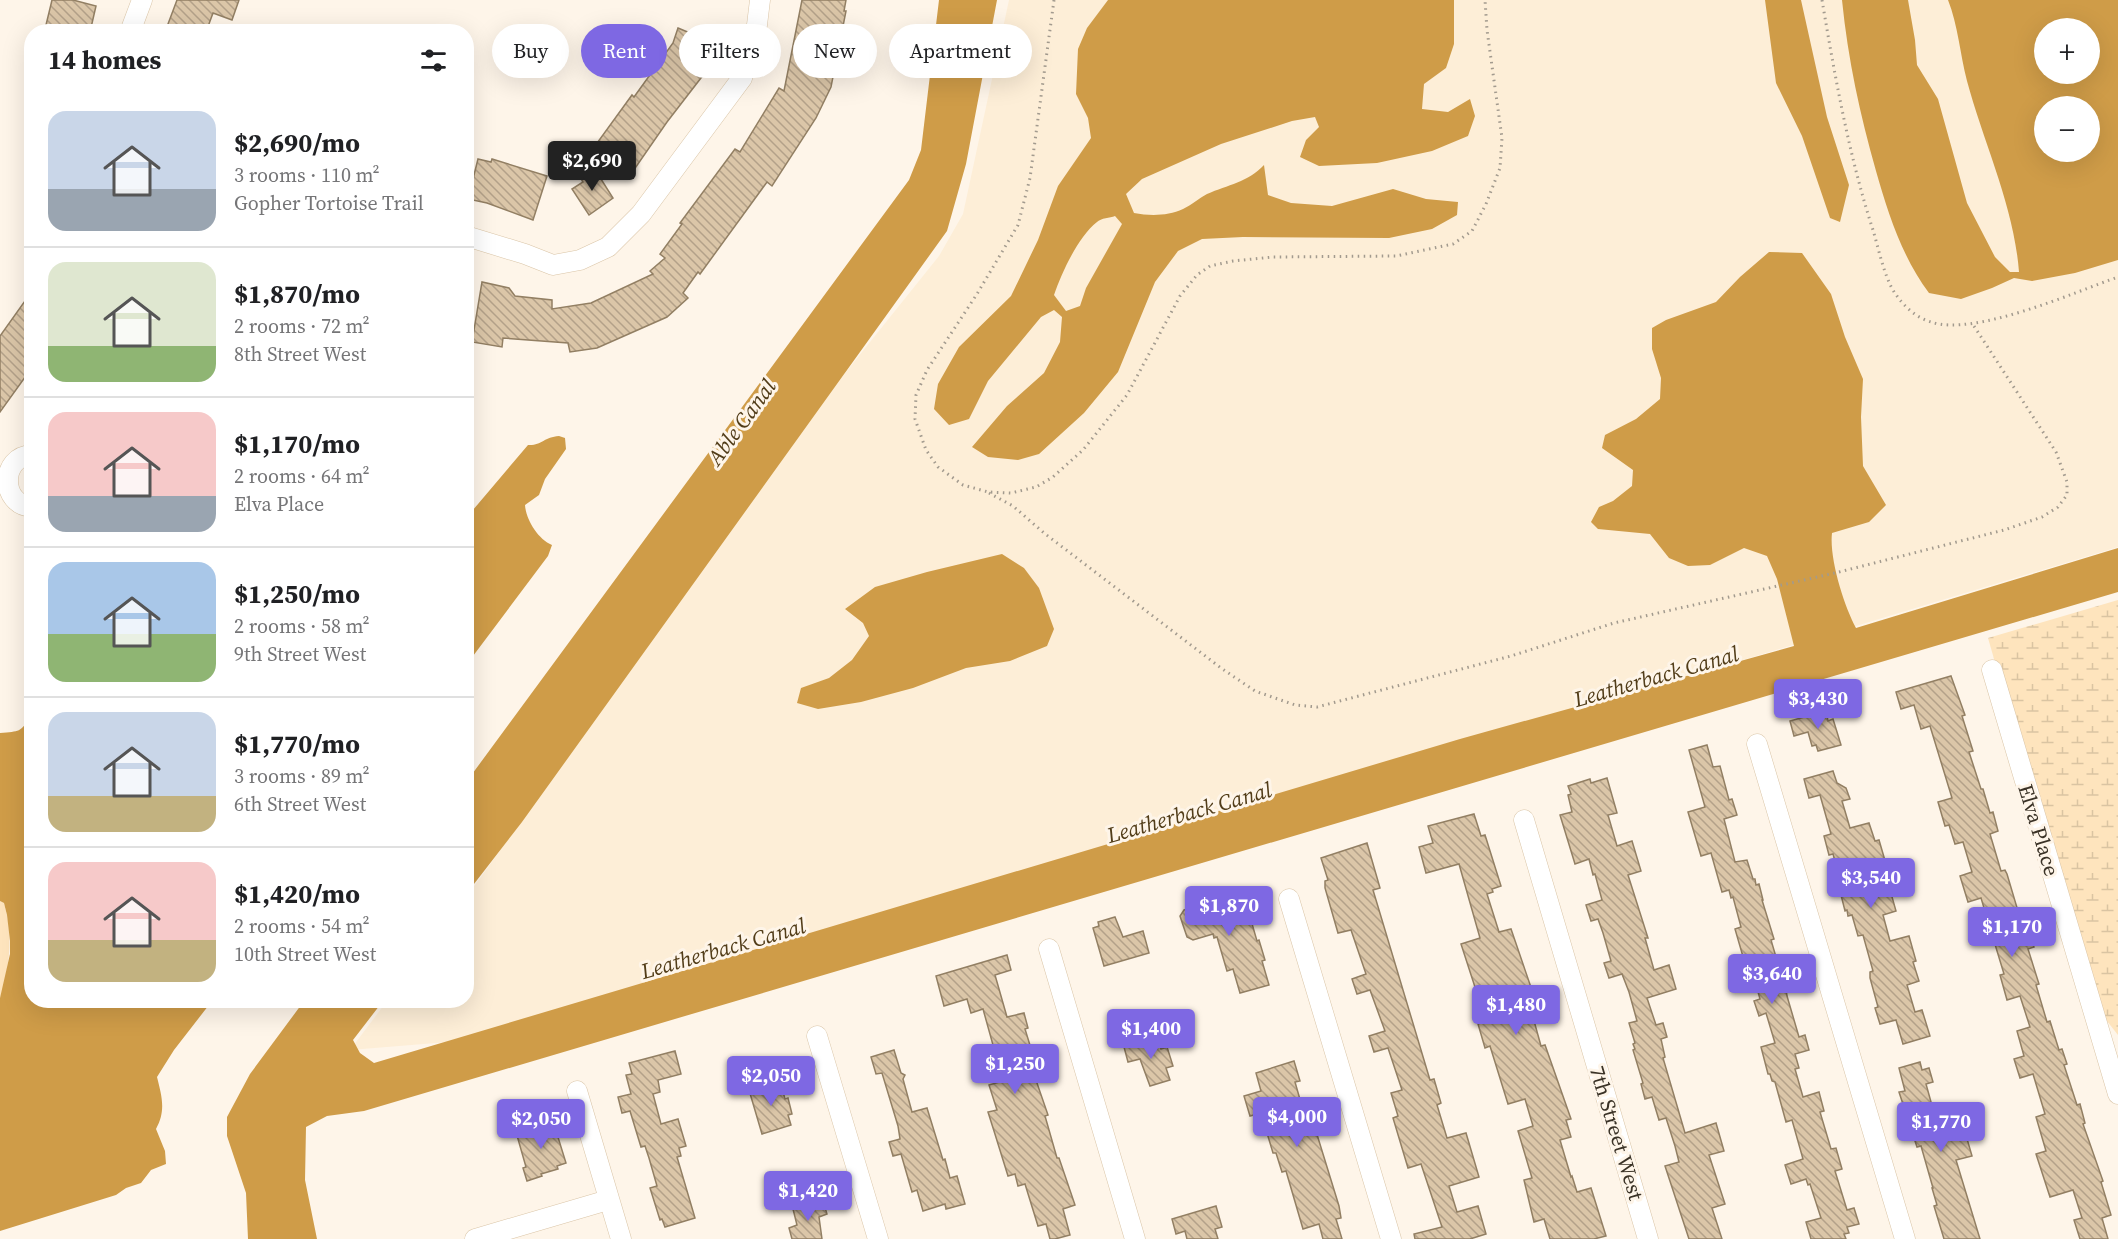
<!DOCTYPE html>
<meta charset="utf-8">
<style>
:root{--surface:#fff;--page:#f2f2f2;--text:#202124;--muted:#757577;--line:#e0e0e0;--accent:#7e68e3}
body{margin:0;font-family:"Source Serif 4",serif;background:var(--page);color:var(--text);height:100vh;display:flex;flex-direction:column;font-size:22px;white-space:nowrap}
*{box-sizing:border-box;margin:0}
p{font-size:20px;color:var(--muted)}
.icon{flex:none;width:33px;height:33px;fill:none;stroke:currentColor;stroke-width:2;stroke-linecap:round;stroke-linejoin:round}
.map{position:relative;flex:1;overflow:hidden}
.side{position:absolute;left:24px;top:24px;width:450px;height:984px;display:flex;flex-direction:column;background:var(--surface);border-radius:24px;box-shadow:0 6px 24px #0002}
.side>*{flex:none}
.hud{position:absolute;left:492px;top:24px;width:570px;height:54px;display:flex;gap:12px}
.tools{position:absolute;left:2034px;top:18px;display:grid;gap:12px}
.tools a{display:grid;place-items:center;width:66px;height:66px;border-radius:50%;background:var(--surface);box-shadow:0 6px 24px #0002;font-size:30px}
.price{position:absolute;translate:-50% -51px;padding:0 14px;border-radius:6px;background:var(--accent);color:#fff;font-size:20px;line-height:39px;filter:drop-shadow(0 2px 3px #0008)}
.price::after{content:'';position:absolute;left:50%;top:36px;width:18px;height:14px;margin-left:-9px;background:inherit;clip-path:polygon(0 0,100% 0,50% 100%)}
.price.selected{background:#222;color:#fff}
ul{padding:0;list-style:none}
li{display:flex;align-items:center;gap:18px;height:150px;padding:0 24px}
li+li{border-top:2px solid var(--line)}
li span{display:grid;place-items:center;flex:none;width:168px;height:120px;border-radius:18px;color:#555}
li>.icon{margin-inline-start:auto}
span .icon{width:72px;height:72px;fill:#fffc;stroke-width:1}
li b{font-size:26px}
h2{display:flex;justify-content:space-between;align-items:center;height:72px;padding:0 24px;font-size:26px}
.tag{padding:0 21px;border-radius:27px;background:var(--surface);box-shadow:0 6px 24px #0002;font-size:21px;line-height:54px}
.tag.selected{background:var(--accent);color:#fff}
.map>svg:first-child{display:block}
</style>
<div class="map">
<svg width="2118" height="1239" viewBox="0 0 2118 1239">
<defs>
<pattern id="wetland-marsh" width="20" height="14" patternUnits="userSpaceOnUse" patternTransform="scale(1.5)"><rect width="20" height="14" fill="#fee4bd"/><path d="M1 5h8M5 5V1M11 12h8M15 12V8" fill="none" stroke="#dac4a2"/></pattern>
<pattern id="building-back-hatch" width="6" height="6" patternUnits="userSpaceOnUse" patternTransform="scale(1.5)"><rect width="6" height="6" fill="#dbc6a8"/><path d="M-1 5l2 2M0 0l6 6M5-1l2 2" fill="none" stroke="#b3a189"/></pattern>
</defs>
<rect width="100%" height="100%" fill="#fef5e9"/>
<path fill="#fdeed7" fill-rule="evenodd" d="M1009,0h1109v547l-1633,492 -135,11 37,-49 79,-1 1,-104 32,-44 278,-394 162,-202 24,-42zM2044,28h46v46h-46zM2044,106h46v46h-46z"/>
<path fill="#fee4bd" d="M0,901l4,2c7,24 7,47 2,72 -2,8 -2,17 -6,23z"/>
<polygon fill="url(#wetland-marsh)" points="2118,600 2118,1035 2099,1011 2086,979 1988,638"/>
<g fill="#cf9c48" fill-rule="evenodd">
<polygon points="939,0 997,0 966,164 947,231 522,822 467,893 467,781 909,180 921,150"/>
<path d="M1108,0h346v44l-8,24 -22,16 -2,25 26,3 22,-13 5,17 -7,20 -36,15 -55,12 -58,3 -19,-9 6,-17 13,-13 -4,-10 -23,4 -71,23 -79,35 -16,15 8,19c16,3 34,3 49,-4 9,-4 16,-11 24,-15 21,-9 41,-12 57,-29l4,30 23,8 41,3 61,-17 33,10 32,3 -1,13 -25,14 -43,9 -146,-1 -41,2 -24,12 -23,31 -37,90 -34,41 -45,41 -21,6 -30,-3 -16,-10 35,-41 37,-33 16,-31 2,-25 -8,-7 -13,7 -53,64 -19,38 -20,6 -15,-16 4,-25 21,-37 52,-51 27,-56 20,-54 33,-48 -3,-20 -12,-24 2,-45 9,-21zM1115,216l7,8 -36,64 -6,18 -14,5 -12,-16c8,-23 24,-58 43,-73 4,-4 13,-4 18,-6z"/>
<polygon points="1765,0 1801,0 1827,117 1849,185 1840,222 1830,218 1802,136 1776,83"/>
<path d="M1842,0h66l7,40 2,25 21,34 29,104 28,54 15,15h9c-5,-66 -35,-128 -52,-191 -7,-27 -9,-56 -19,-81h170v260l-43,13 -43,8 -18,-3 -22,10 -31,11 -32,-6c-27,-36 -41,-80 -53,-122 -16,-57 -28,-111 -34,-171zM2044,28h46v46h-46zM2044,106h46v46h-46z"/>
<path d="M1769,252l33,1 29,41 14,43 18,42 -2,38 2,49 23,39 -17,17 -37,11c-3,25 12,73 24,95l262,-80v44l-1754,519 -37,5 -21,11 -1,53 12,59h-69l-2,-46 -19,-57v-19l23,-43 54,-73h79l-30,39 7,13 14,10 1086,-324 334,-93 -17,-67 -10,-23 -23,-8 -34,17 -22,1 -19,-8 -19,-24 -52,-5 -7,-7 8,-15 14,-6 19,-15 1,-16 -31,-22 3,-13 31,-16 24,-20 1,-21 -9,-29v-21l14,-8 50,-18 24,-25z"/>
<path d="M559,436l6,2 1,11 -21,30 -6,16 -14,10c1,15 13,34 27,40l-4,11 -81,108v-147l61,-72c13,1 16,-8 31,-9z"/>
<polygon points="1002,554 1024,568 1039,588 1054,629 1047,646 1010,661 966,668 913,688 861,702 818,709 797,703 801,688 829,678 852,660 869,636 863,623 845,609 875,587 927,572"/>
<path d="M31,716l1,284 180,1 -38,49 -17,27c5,20 9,34 -1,52l9,22 1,13 -15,6 -10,13 -15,5 -10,7 -116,36v-233l10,-44v-13l-3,-26 -3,-12 -4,-2v-168c20,-2 20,0 31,-17z"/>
</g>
<g fill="url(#building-back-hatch)" stroke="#927f63" stroke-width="1.5">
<polygon points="52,0 73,0 96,6 90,32 73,32 46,25"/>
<polygon points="177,0 239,0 232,20 213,13 206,32 165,32"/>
<polygon points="802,0 846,0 844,11 846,11 831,87 816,118 772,186 767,182 700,274 698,272 683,293 688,298 667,317 597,348 570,352 568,343 503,338 502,347 472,342 482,282 509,288 515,296 552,300 552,309 591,303 653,274 650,271 665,258 660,254 682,224 680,223 735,149 740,152 779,88 784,91"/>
<polygon points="678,28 716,44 704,74 667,122 629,177 592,150 632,95 634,97 673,43"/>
<polygon points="478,159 491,162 492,159 547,176 533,220 487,203 468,199"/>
<polygon points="594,168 613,198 589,215 572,189 583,182 580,177"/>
<polygon points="32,291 32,373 28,373 0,412 0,336"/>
<polygon points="1951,676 1965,715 1962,716 1973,751 1969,752 1981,789 1983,789 1990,813 1993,812 1998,831 1990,834 2001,871 2005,870 2007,874 2023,928 2025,927 2027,932 2029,932 2034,947 2028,949 2039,984 2036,985 2047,1022 2050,1021 2059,1050 2062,1049 2067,1064 2064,1065 2077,1105 2080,1104 2085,1123 2083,1124 2103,1181 2101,1182 2111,1215 2102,1218 2108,1239 2080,1239 2074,1220 2082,1218 2073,1190 2050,1197 2036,1154 2046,1151 2036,1117 2045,1114 2033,1074 2020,1078 2014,1059 2024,1056 2017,1031 2030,1027 2020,996 2007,1000 2000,975 2004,974 1981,898 1968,902 1960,876 1972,872 1963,842 1955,844 1949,825 1945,826 1938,802 1952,798 1930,726 1921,729 1914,705 1901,709 1896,692"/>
<polygon points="1826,711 1828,721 1833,719 1841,745 1818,751 1816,745 1812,746 1808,732 1794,736 1790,721"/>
<polygon points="1707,745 1713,767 1720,766 1729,800 1732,799 1737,815 1724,819 1735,862 1747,860 1753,879 1755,879 1756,885 1759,884 1763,900 1762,900 1774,939 1771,940 1781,974 1784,973 1789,988 1786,989 1787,996 1799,1037 1805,1035 1809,1050 1795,1054 1799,1068 1795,1069 1803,1097 1819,1092 1824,1111 1820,1112 1831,1149 1836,1148 1842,1169 1835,1171 1847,1210 1854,1208 1859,1224 1847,1227 1849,1233 1844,1234 1846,1239 1811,1239 1806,1222 1821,1218 1810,1184 1808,1185 1806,1179 1791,1184 1785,1165 1803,1159 1792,1120 1786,1122 1775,1082 1772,1081 1770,1074 1768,1074 1761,1047 1775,1043 1766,1013 1759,1016 1754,1001 1760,999 1758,992 1760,991 1752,965 1746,967 1735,929 1741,927 1733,897 1731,898 1729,890 1722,892 1711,853 1701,856 1688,812 1705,807 1689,750"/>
<polygon points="1833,771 1837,783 1846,788 1850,799 1842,801 1850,828 1869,823 1875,841 1879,840 1886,864 1883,865 1896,911 1883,915 1890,941 1909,936 1916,961 1913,962 1919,981 1907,985 1915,1012 1922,1010 1930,1036 1903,1044 1896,1020 1880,1024 1875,1008 1878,1007 1870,978 1870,972 1873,971 1863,935 1858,936 1852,915 1848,916 1847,910 1845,911 1841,895 1844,894 1833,854 1829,855 1824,836 1831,834 1820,795 1809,798 1804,779"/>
<polygon points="1607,778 1617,813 1608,815 1617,846 1632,841 1641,871 1628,875 1648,938 1645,938 1654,970 1669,965 1676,989 1647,998 1656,1025 1663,1023 1667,1037 1661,1039 1665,1057 1663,1058 1685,1133 1716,1123 1724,1151 1709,1155 1725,1204 1712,1208 1722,1239 1689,1239 1665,1166 1679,1162 1675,1146 1666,1118 1659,1120 1652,1097 1645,1099 1641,1084 1643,1083 1633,1050 1635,1049 1633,1044 1635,1043 1629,1023 1637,1021 1629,992 1622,974 1609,978 1604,963 1611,961 1603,933 1598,919 1591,921 1586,905 1602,900 1595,874 1593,875 1589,859 1575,864 1560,815 1572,812 1568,795 1571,794 1568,786 1590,779 1591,783"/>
<polygon points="1474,814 1481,836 1485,835 1501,886 1492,889 1493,892 1487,894 1499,932 1511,929 1536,1002 1532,1003 1534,1009 1531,1010 1541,1046 1545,1045 1571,1119 1566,1120 1571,1137 1560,1140 1571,1177 1572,1176 1577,1192 1591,1188 1606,1236 1594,1239 1550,1239 1544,1219 1534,1222 1524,1180 1532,1178 1518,1131 1533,1126 1525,1099 1508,1104 1490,1046 1485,1048 1478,1024 1486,1021 1461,944 1480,938 1459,864 1426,873 1419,847 1433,843 1428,826"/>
<polygon points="1367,843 1380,888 1373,890 1430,1080 1434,1079 1441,1103 1437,1105 1447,1138 1466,1133 1479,1177 1449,1186 1457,1212 1478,1206 1486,1234 1470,1239 1415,1239 1414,1234 1442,1227 1421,1164 1408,1168 1393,1118 1398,1116 1391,1093 1402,1090 1388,1048 1374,1052 1369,1036 1385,1031 1370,990 1357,994 1352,979 1366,974 1351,930 1338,933 1325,888 1325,881 1328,880 1321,858"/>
<polygon points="1230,888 1236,907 1239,906 1241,912 1248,910 1257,941 1259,940 1265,960 1262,961 1269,985 1240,993 1233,969 1227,971 1217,937 1214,938 1213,934 1193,940 1187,937 1180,916 1184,910 1204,904 1202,896"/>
<polygon points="1115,917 1123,937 1143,931 1149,953 1104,966 1093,928 1099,926 1098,922"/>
<polygon points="1007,955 1011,970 995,975 1007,1017 1024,1013 1028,1028 1025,1029 1033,1055 1028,1057 1048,1115 1045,1116 1057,1158 1059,1158 1075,1205 1063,1209 1070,1235 1055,1239 1050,1239 1046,1224 1038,1226 1025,1184 1018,1186 1015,1174 1008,1176 994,1131 988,1112 997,1110 989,1085 1003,1081 983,1009 971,1013 967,999 944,1006 936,976"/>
<polygon points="1157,1037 1161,1049 1167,1047 1173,1066 1166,1068 1170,1080 1150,1086 1140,1059 1128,1062 1124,1047"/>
<polygon points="894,1050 901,1073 905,1075 903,1079 912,1112 927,1108 943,1160 945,1159 950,1178 957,1176 965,1204 946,1209 945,1204 923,1211 917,1190 912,1192 901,1154 893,1156 889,1142 900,1139 898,1126 882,1073 876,1074 871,1057"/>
<polygon points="675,1051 681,1074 658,1080 660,1092 653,1094 661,1124 678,1119 686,1146 679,1148 681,1156 677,1157 695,1218 665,1227 662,1219 660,1220 650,1188 657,1186 649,1158 645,1146 641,1147 630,1111 622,1113 618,1097 631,1094 626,1075 632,1074 629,1063"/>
<polygon points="1294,1061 1300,1081 1295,1082 1305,1117 1311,1115 1339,1206 1341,1218 1336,1219 1342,1239 1323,1239 1319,1224 1303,1229 1286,1171 1282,1172 1276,1153 1273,1153 1261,1113 1250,1116 1244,1096 1261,1091 1256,1073"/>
<polygon points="1920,1062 1922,1070 1929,1068 1933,1082 1926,1084 1936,1120 1971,1110 1977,1129 1965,1132 1972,1156 1956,1160 1980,1239 1944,1239 1934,1206 1937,1205 1932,1188 1933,1188 1921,1146 1917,1147 1899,1092 1905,1091 1899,1068"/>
<polygon points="780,1081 785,1099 788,1098 792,1114 788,1115 791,1125 762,1134 749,1090"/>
<polygon points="553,1121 566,1163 557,1166 558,1169 541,1174 542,1176 527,1181 523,1168 526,1167 516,1132"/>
<polygon points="823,1201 827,1214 819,1217 822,1239 792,1239 789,1228 797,1225 793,1209"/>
<polygon points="1216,1206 1222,1227 1215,1229 1218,1239 1187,1239 1185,1231 1176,1234 1172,1219"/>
</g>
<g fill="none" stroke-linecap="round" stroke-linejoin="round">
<defs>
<g id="minor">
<polyline points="130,32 142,0"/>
<polyline points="466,236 525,254 553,265 580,260 608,247 641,214 742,78 757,25 760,0"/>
<path d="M32,455c-32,1 -32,50 0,52"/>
<polyline points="1992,670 2118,1094"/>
<polyline points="1757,744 1905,1239"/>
<polyline points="1524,820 1648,1239"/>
<polyline points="1289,899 1391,1239"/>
<polyline points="1049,949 1135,1239"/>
<polyline points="817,1036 878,1239"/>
<polyline points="577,1091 621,1239"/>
<polyline points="475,1239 608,1200"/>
</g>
</defs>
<use href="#minor" stroke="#dac5a7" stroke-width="21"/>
<g stroke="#a29a8e" stroke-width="3" stroke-dasharray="1.5 4.5" stroke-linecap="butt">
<polyline points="1054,0 1030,178 1018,225 977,294 927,370 916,395 915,419 926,450 938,467 963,485 988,492 1011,493 1036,487 1053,477 1083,450 1127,395 1180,296 1197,275 1210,266 1233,261 1273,257 1396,256 1453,244 1472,231 1486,204 1500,168 1502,138 1487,30 1485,0"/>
<path d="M1822,0c13,77 27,156 51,230 5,17 9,36 16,52 7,17 24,35 42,40 43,15 144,-30 187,-45"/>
<polyline points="989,493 1013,506 1044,533 1221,668 1255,691 1295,705 1317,707 1511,656 1614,623 1835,573 2004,530 2042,517 2058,507 2067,495 2067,482 2056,452 1972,323"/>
</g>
<use href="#minor" stroke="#fff" stroke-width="20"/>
</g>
<g text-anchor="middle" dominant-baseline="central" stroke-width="6" stroke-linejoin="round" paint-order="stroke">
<g font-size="21" fill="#3a3226" stroke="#fef5e9">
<text transform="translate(2039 830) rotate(73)">Elva Place</text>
<text transform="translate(1617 1133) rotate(73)">7th Street West</text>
</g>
<g font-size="22" font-style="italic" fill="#523d19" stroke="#fef5e9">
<text transform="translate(741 422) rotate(-54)">Able Canal</text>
<text transform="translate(1656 676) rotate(-16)">Leatherback Canal</text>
<text transform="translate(1189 812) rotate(-16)">Leatherback Canal</text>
<text transform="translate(723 948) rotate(-16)">Leatherback Canal</text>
</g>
</g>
</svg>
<div class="tools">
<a>+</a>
<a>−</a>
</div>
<b class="price selected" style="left:592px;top:192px">$2,690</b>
<b class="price" style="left:1818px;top:730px">$3,430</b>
<b class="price" style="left:1871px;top:909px">$3,540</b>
<b class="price" style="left:1229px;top:937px">$1,870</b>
<b class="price" style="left:2012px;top:958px">$1,170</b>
<b class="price" style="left:1772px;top:1005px">$3,640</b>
<b class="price" style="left:1516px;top:1036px">$1,480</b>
<b class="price" style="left:1151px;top:1060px">$1,400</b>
<b class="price" style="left:1015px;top:1095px">$1,250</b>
<b class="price" style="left:771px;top:1107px">$2,050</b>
<b class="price" style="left:1297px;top:1148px">$4,000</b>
<b class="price" style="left:541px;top:1150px">$2,050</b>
<b class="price" style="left:1941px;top:1153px">$1,770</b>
<b class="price" style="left:808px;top:1222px">$1,420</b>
<div class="hud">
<a class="tag">Buy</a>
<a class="tag selected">Rent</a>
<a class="tag">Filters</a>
<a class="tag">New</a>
<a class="tag">Apartment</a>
</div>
<section class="side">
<h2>14 homes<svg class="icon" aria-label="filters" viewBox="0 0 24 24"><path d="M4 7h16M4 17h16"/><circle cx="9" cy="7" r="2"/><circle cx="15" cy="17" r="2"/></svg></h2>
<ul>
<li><span style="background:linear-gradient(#c9d6e8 65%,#9aa5b1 0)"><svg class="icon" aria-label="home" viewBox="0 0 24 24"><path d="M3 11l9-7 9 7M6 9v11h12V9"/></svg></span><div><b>$2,690/mo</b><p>3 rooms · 110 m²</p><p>Gopher Tortoise Trail</p></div></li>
<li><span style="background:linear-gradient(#dfe7d0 70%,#8fb573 0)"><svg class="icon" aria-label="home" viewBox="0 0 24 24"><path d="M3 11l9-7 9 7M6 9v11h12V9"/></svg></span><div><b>$1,870/mo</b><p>2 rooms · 72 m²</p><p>8th Street West</p></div></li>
<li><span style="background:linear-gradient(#f6c9c9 70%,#9aa5b1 0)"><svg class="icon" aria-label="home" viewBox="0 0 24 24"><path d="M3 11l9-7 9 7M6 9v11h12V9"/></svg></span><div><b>$1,170/mo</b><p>2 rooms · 64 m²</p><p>Elva Place</p></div></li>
<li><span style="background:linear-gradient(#a9c7e8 60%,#8fb573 0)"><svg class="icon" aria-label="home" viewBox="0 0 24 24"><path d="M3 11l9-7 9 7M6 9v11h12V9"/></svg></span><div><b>$1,250/mo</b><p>2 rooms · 58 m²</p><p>9th Street West</p></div></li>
<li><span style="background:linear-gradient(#c9d6e8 70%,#c2b280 0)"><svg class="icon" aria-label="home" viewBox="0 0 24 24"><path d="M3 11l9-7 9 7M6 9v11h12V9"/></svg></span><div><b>$1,770/mo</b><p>3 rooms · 89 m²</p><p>6th Street West</p></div></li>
<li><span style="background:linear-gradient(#f6c9c9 65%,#c2b280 0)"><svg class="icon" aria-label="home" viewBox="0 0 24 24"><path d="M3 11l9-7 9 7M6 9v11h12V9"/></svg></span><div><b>$1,420/mo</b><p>2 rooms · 54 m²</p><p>10th Street West</p></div></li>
</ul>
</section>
</div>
